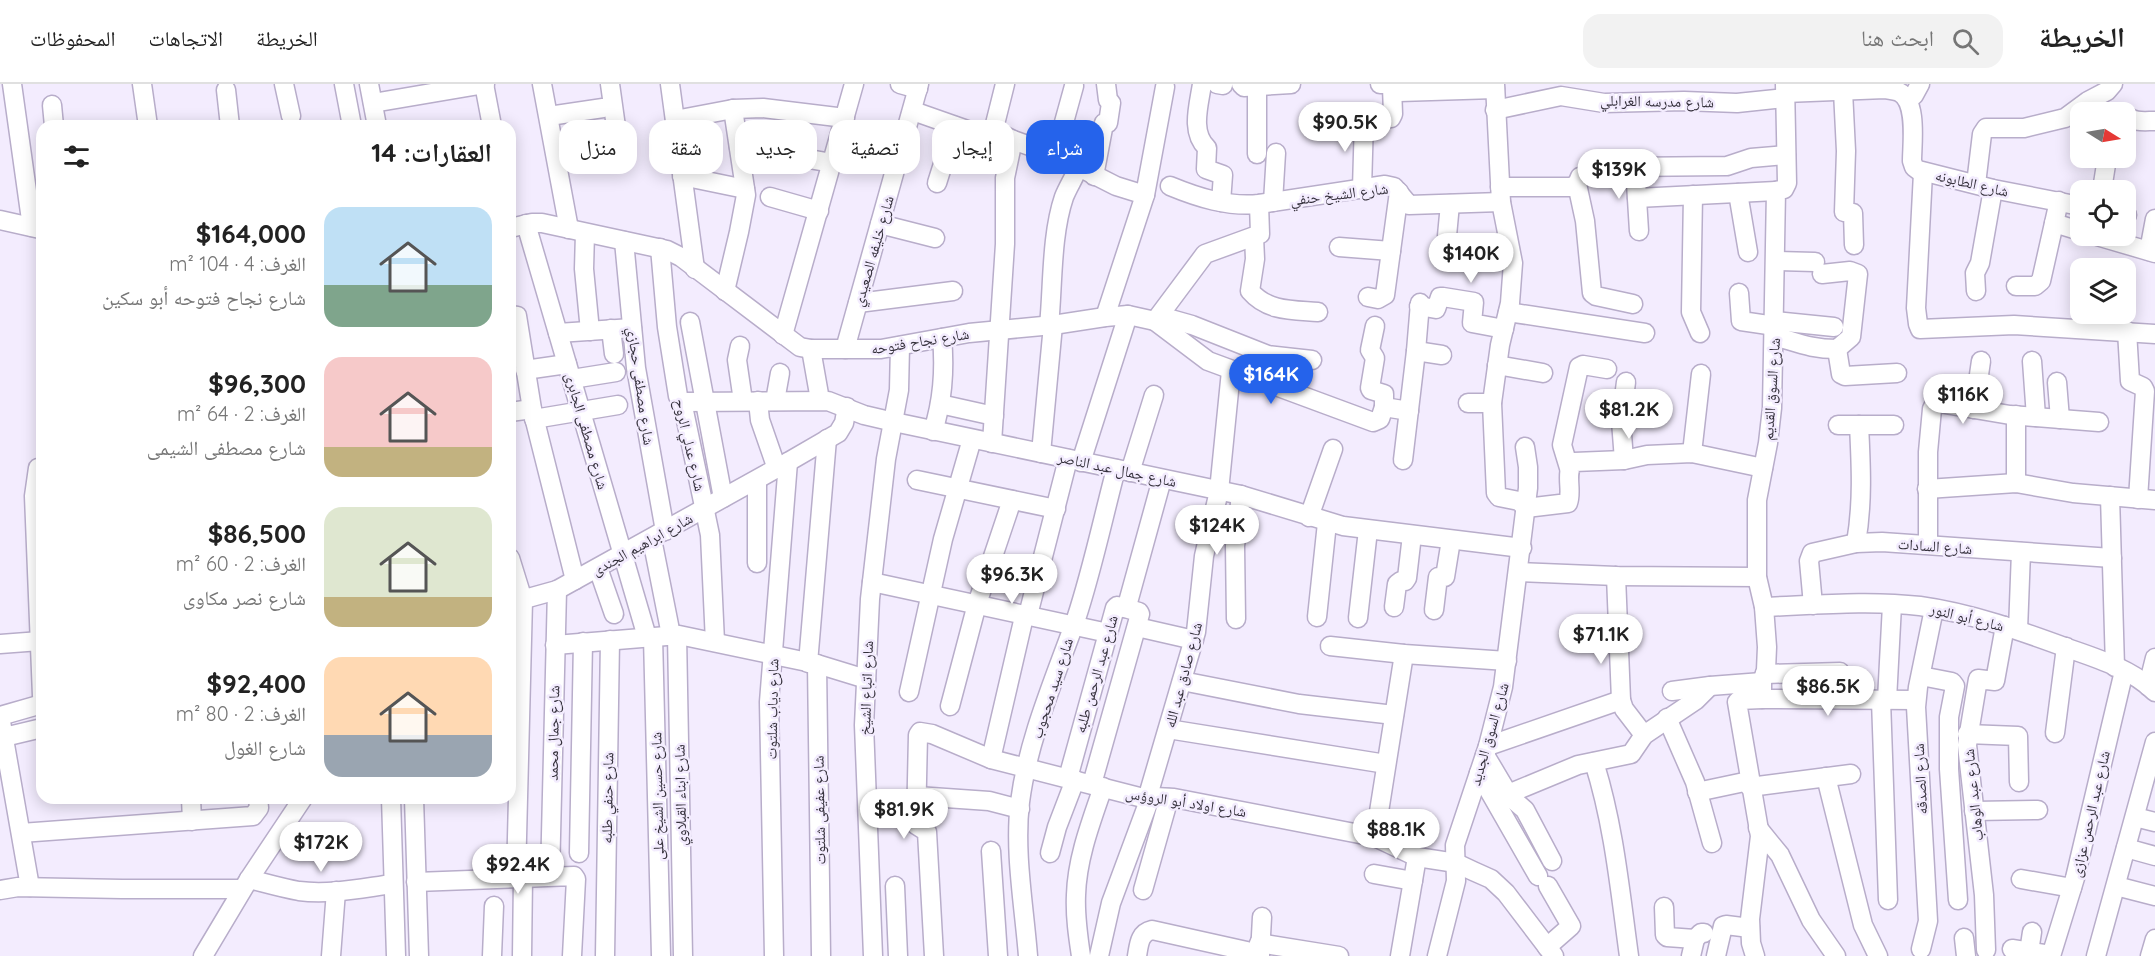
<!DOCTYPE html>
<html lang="ar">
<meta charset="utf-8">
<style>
:root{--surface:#fff;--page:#f2f2f2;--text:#222;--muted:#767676;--line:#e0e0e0;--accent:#2563eb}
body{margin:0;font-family:Quicksand,"Noto Naskh Arabic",sans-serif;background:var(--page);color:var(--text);direction:rtl;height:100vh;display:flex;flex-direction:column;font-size:22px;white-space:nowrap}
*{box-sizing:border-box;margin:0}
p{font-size:20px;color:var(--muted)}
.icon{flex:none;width:33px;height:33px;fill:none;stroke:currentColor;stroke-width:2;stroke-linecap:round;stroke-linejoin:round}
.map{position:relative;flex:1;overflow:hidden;direction:ltr}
.drawer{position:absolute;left:36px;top:36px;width:480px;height:684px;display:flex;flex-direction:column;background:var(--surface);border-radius:18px;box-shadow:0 3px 15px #0003;direction:rtl}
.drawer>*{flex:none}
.guide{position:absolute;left:534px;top:36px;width:570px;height:54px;direction:rtl;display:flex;gap:12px}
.needle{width:39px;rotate:101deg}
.fabs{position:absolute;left:2070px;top:18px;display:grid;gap:12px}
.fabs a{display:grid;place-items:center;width:66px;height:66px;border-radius:12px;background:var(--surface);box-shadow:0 3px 15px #0003;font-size:30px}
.price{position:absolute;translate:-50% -51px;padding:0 14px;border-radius:21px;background:#fff;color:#222;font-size:20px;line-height:39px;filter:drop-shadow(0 2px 3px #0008)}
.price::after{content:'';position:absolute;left:50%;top:36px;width:18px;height:14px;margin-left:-9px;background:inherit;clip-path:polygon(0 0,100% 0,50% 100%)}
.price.selected{background:var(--accent);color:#fff}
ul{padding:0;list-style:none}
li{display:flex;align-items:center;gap:18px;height:150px;padding:0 24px}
li span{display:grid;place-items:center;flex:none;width:168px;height:120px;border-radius:18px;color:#555}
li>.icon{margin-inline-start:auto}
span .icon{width:72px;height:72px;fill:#fffc;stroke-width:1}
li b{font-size:26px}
h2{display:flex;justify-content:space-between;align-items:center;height:72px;padding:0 24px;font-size:26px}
.pill{padding:0 21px;border-radius:18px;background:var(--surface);box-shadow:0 3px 15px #0003;font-size:21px;line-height:54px}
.pill.selected{background:var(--accent);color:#fff}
header{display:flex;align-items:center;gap:36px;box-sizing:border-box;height:84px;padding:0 30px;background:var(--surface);border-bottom:2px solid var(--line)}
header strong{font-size:28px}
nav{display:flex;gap:33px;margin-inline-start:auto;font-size:21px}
.search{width:420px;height:54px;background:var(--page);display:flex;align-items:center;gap:15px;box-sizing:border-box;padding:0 21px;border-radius:18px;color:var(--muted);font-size:22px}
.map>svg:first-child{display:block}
</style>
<header>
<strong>الخريطة</strong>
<div class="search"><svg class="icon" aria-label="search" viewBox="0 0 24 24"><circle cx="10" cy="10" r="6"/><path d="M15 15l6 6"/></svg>ابحث هنا</div>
<nav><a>الخريطة</a><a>الاتجاهات</a><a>المحفوظات</a></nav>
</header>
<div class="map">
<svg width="2155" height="872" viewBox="0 0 2155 872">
<rect width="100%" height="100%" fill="#f3ecfe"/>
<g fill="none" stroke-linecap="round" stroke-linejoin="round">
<defs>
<g id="minor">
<polyline points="12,0 32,143"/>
<polyline points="142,0 148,42"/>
<polyline points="284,0 291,32"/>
<polyline points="344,0 352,42"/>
<polyline points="369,0 377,42"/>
<polyline points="484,0 492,42"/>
<polyline points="542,0 569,145"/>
<polyline points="610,0 617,50"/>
<polyline points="670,0 695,185"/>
<polyline points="900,0 918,5"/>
<polyline points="1005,0 994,44 995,47 1013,56 1055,71 1116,102 1145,111"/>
<path d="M1202,0c-3,21 -12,48 5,64l-1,21 17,6 -2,27"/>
<polyline points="1217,0 1223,1"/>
<polyline points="1241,0 1244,3 1291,0"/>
<polyline points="1380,0 1387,0 1399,8 1495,5"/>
<polyline points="1495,0 1501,118 1513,179 1510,219 1500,261 1492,319 1496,409 1499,413 1519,417 1526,424"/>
<polyline points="1257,3 1257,70"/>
<polyline points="226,6 230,42"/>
<polyline points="1843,7 1846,67 1844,128 1853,129 1854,161"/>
<path d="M1785,9l100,-4c5,1 10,1 14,3 19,9 13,52 13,69l2,6 4,3 75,19 87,17"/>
<polyline points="1908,16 1914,11 1920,0"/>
<polyline points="373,19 485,0"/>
<polyline points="52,21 54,42"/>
<polyline points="1495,26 1561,12 1604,19 1684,17 1737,19 1785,14"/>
<polyline points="913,27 970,47"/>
<path d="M2126,31c8,8 18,6 29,6"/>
<polyline points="549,32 603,24"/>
<polyline points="675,36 733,25 763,24 845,34"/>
<polyline points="1325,39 1391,34 1393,30 1392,3"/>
<polyline points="739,63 832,79"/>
<polyline points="1055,71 1074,2"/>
<polyline points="1635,83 1639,147"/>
<polyline points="1923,89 1916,224 1918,240 1920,245 2014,241 2155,250"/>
<polyline points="682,92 745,105"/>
<polyline points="1094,92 1104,39 1108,39 1111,19 1108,16 1106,0"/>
<polyline points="937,99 955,42"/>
<polyline points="1577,100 1585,137 1592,209 1596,212 1633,220"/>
<polyline points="1976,100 1982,50 1986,44 2024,44 2065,34 2088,17 2107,7 2113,0"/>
<path d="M1170,102c29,12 58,21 89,18l126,-19 9,2 15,18 92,-3"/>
<polyline points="1500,103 1571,103 1577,100 1580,93 1621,83 1727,82 1751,74 1786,71"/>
<polyline points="1362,105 1364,35"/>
<polyline points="2102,106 2107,74"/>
<polyline points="1738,109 1748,168"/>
<polyline points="1693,111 1691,228 1700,249"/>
<polyline points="770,113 819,127"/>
<polyline points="1637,114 1776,107"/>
<polyline points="1273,118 1276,69"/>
<polyline points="2126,131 2127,131"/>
<polyline points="0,136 40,145"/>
<polyline points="2054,139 2080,147"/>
<polyline points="526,140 647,553"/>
<polyline points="880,140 935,154"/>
<polyline points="510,144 532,139 542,139 667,166 681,173 800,263 811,265 881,265 969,249 1053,241 1105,233 1128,231 1155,237 1205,170 1260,150 1259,120"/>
<polyline points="585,149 584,185 590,247"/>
<polyline points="2097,152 2155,169"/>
<path d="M1254,153l1,22 -5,32c18,21 43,19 68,21"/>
<polyline points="624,157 636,284 665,447"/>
<polyline points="1339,163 1391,167"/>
<polyline points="660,164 667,243 678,312 683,322 710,451 715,558"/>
<polyline points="2149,167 2155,135"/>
<polyline points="1445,173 1450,120"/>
<polyline points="1776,177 1815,178"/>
<polyline points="2016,202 2035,202 2041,197 2059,117"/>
<polyline points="725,207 739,148 746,111 733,25"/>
<polyline points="1976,207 1975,189 1980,179 1993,105"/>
<polyline points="1739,209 1741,237 1775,242"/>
<polyline points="1368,213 1378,215 1385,211 1399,108"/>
<polyline points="858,219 953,207"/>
<polyline points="1419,222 1436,225 1440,213 1443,213 1474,218 1472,239 1504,245"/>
<polyline points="1508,228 1645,249"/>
<polyline points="510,231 517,232 532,325 575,496"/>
<polyline points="1160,232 1192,241 1268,271 1312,276"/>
<polyline points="1105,233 1145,111 1165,3"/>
<polyline points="1155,237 1208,277 1373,338 1380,335 1384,323 1409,327"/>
<polyline points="1775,237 1834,243"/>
<polyline points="690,238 723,414"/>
<path d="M1049,242c4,-40 2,-91 15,-129 4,-10 10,-19 14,-29"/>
<polyline points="1375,242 1370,266 1375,274 1370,304 1371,306 1384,310 1384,323"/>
<polyline points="611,245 614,270"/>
<polyline points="2127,247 2130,297 2143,303 2145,307 2138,415"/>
<polyline points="558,249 632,244"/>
<polyline points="783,251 854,0"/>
<path d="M1774,252c25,7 37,13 63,13l14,-12 7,-63 -8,-3 -28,3"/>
<polyline points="740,262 737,276 743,317"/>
<polyline points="811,265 820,316"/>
<polyline points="845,265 919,0"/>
<polyline points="1837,265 1841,290 1845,292 1897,289"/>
<polyline points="1416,267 1442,271"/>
<polyline points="2032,277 2036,333"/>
<polyline points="1497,281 1543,289"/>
<polyline points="525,286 567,280"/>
<polyline points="572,295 616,288"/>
<polyline points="2057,298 2060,335"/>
<polyline points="758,317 760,336 777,385"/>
<polyline points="775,317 780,289"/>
<polyline points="682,318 828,317 864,331 894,338 1241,411 1343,442 1522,464"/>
<polyline points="1468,319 1492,319"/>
<polyline points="940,320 994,332"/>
<polyline points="1974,325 1981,277"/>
<polyline points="510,328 532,325"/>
<polyline points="534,335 618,321"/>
<polyline points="1838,341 1894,341"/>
<path d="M933,347c10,-31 12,-61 9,-93"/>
<polyline points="992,359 1005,160 1005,94 1013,56"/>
<polyline points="1041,369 1053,241"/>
<polyline points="1692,369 1701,290"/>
<polyline points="1403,376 1416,267 1420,219"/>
<polyline points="1624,376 1621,337 1626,298"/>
<polyline points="1081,378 1128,231"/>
<polyline points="38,384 34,412 42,612"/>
<polyline points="1569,384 1562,361 1579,283 1583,281 1607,285"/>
<polyline points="1130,388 1154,311"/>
<polyline points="917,396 1056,425"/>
<polyline points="2016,399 2016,331"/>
<polyline points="1927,405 2016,399 2073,409 2155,416"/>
<polyline points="2110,412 2115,583"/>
<path d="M1526,424l42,-5c5,-13 -4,-30 6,-41l50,-2 23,-5 45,-2 71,15"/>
<polyline points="1309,433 1333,365"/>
<polyline points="652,455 671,551"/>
<path d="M1856,459c7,-40 5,-78 3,-118"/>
<polyline points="1928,460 1928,368 1932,325 1934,321 1939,319 2010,331 2099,338"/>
<polyline points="510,474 523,516 516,793"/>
<polyline points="757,479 757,396"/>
<polyline points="598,484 614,530"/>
<polyline points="1519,488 1616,492 1757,493"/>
<polyline points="1616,492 1621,616 1624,625 1644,651"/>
<polyline points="872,498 1108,549"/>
<polyline points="510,519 557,506 788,378 838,349 844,339 847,323"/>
<polyline points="1813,521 1809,477 1812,469 1856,459 1882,458 2112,474"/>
<polyline points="1394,523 1397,500 1401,497 1405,497 1407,494 1412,451"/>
<path d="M1764,523c51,-2 105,-7 156,-1 51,7 101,25 150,43 29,10 63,21 85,43"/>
<polyline points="1434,526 1438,493 1445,493 1451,456"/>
<polyline points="1317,533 1327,439"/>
<polyline points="1358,534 1368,446"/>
<polyline points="1236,535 1235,462 1241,411"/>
<polyline points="1137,543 1194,556"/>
<polyline points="2018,546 2021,468"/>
<polyline points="677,551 683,872"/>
<polyline points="653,553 661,872"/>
<polyline points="0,560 40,557"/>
<polyline points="555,561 679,551 817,580 866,595"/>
<polyline points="1330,562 1404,570 1507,577"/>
<polyline points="808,579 827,355"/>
<polyline points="817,580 821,872"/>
<polyline points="1765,590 1840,588"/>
<polyline points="1921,592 1952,598 1955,602 1949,633 1949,685 1958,816"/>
<polyline points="1182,597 1299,620 1394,631"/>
<polyline points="2148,602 2155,574"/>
<polyline points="1672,607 1710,602 1762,598"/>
<polyline points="909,608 943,455 972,355"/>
<polyline points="1762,615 1762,598 1766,586 1767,563 1764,523 1757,493 1757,416 1768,359 1772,324 1776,107 1784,105 1787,99 1785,0"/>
<polyline points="1881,616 1888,816"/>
<polyline points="1887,616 1892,521"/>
<polyline points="950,622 977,520 1012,416"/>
<polyline points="0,632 30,803"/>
<polyline points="0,632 42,620"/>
<polyline points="1667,634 1695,698 1712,759"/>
<polyline points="1168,645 1386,680"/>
<polyline points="2055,649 2066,563"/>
<polyline points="1967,650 2018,652 2019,698"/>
<polyline points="0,654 42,644"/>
<polyline points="1488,662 1621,616"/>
<polyline points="1485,671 1510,713 1525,726 1552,777"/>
<polyline points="991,675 1023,537 1028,531 1068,375"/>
<path d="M1594,678c20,63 26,129 35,194"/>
<polyline points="1479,689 1538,792"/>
<polyline points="1826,693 1863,841 1878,872"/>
<polyline points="1068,694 1115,524 1117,522 1125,524 1127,522 1162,395"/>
<polyline points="1092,700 1140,530 1139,528 1125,524"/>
<polyline points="1750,703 1851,690"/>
<polyline points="1697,708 1749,697"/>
<polyline points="1508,710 1578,681 1631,670 1644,651 1696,616 1710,602"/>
<polyline points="917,712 989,717 1020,725"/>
<polyline points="191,714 192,737"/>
<polyline points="391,714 396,872"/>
<polyline points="414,714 419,872"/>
<polyline points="1147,715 1196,548 1204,472 1219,407 1231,287"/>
<polyline points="1974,727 2038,726"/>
<polyline points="2135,733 2155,738"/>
<polyline points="1758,744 1780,771 1811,836 1836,872"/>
<polyline points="21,749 253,732 259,724 258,714"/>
<polyline points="1375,753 1404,570"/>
<polyline points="2126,764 2155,772"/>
<polyline points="991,767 998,872"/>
<polyline points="579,769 583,558"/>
<polyline points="1050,769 1057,743 1075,696"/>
<polyline points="1374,790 1413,797"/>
<polyline points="550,792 557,506"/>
<path d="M249,795c16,4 33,9 50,12 31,4 63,-3 94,-7"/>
<polyline points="2021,795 2072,804"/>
<polyline points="416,798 574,792 576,795 572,872"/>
<polyline points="895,802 898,872"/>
<polyline points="2116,802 2155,812"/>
<polyline points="0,806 18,803 122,805 242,805"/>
<polyline points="1143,806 1169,714"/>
<polyline points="1664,823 1665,851 1667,853 1695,855"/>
<polyline points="1964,854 1966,872"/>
<polyline points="1259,859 1339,872"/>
<polyline points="1547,863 1571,842 1548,802"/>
<polyline points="1921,865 1928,837 1927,819 1916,623 1918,603 1934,525"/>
<polyline points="2012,865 2051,871"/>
<polyline points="1986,866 1984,811 1967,661 1978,595 1995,597 2005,542"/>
<polyline points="2029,868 2032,848"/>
<polyline points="1260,870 1262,833"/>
<polyline points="203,872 249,795 303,714"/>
<polyline points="331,872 336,807"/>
<polyline points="492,872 494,822"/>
<polyline points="522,872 523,793"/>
<polyline points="605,872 610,556"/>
<polyline points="774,872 769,618 788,378"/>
<polyline points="873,872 864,641 870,515 886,375 899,306 900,262"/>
<polyline points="934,872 927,748 916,741 918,651 920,648 932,650 991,675 1147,715 1155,713 1174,714 1375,753 1417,773 1456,779 1473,787 1491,795 1506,809 1554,872"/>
<path d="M1028,872c-4,-51 -14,-104 -8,-154 8,-63 35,-124 56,-183 16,-48 27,-101 40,-150"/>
<path d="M1081,872c-3,-20 -6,-40 -5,-61 1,-37 15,-73 27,-108"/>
<polyline points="1099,872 1111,819 1150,714"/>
<path d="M1137,872c2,-11 2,-23 15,-26l108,24"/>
<polyline points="1400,872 1417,773"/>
<polyline points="1437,872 1456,797 1455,761 1488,662 1503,603 1528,404 1528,383 1525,363"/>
<polyline points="1691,872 1695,855 1701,849 1704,849"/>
<polyline points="1716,872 1723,842 1726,841 1750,844"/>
<polyline points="1755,872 1751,859 1750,835 1760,752 1737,618 1739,616 1762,615 1916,616"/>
<polyline points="2051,872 2075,794 2124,587"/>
<polyline points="2096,872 2155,658"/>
<polyline points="2150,872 2155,855"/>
</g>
</defs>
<use href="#minor" stroke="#b8adca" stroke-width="21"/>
<use href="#minor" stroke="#fff" stroke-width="18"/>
</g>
<g text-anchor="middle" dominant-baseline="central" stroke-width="5" stroke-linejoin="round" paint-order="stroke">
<g font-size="15" fill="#35313c" stroke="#f3ecfe">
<text transform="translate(1657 17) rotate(1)">شارع مدرسه الغرابلي</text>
<text transform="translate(1972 99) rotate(13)">شارع الطابونه</text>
<text transform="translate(1339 110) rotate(-7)">شارع الشيخ حنفي</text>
<text transform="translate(873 167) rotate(-74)">شارع خليفه الصعيدي</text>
<text transform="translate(920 257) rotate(-9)">شارع نجاح فتوحه</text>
<text transform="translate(641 302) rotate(82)">شارع مصطفى حجازي</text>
<text transform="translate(1771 305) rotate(-86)">شارع السوق القديم</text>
<text transform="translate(587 347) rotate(74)">شارع مصطفى الجابرى</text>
<text transform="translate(690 361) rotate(77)">شارع عدلي الروح</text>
<text transform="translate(1117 385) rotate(12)">شارع جمال عبد الناصر</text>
<text transform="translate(642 460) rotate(-29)">شارع ابراهيم الجندى</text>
<text transform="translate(1935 462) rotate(4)">شارع السادات</text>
<text transform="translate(1967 533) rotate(14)">شارع أبو النور</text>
<text transform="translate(1096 590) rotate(-74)">شارع عبد الرحمن طلبه</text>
<text transform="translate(1183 591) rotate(-75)">شارع صادق عبد الله</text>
<text transform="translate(866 604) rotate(-88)">شارع اتباع الشيخ</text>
<text transform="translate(1052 604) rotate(-72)">شارع سيد محجوب</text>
<text transform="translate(772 625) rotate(-89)">شارع دياب شلتوت</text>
<text transform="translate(553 649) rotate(-89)">شارع جمال محمد</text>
<text transform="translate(1489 650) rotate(-74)">شارع السوق الجديد</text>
<text transform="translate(1920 695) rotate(-93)">شارع الصدقه</text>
<text transform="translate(680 711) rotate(-91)">شارع ابناء القبلاوي</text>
<text transform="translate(1973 711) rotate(-96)">شارع عبد الوهاب</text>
<text transform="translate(657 712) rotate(-91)">شارع حسين الشيخ على</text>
<text transform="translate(607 714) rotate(-89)">شارع حنفي طلبه</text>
<text transform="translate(1186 718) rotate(9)">شارع اولاد أبو الروؤس</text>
<text transform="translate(819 726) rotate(-91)">شارع عفيفى شلتوت</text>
<text transform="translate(2090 730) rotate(-77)">شارع عبد الرحمن عزازى</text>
</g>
</g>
</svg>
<div class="fabs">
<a><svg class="needle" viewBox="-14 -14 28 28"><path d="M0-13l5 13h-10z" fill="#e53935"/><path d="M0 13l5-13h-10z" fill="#767676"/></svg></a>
<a><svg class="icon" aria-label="locate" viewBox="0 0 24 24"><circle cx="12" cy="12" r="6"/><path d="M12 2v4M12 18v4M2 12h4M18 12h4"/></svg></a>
<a><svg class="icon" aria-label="layers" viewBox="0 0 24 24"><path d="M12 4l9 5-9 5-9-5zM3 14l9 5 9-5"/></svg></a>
</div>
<b class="price" style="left:1345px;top:69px">$90.5K</b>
<b class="price" style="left:1619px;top:116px">$139K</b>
<b class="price" style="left:1471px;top:200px">$140K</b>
<b class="price selected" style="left:1271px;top:321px">$164K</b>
<b class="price" style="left:1963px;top:341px">$116K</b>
<b class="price" style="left:1629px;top:356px">$81.2K</b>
<b class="price" style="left:1217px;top:472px">$124K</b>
<b class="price" style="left:1012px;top:521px">$96.3K</b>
<b class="price" style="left:1601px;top:581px">$71.1K</b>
<b class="price" style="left:1828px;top:633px">$86.5K</b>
<b class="price" style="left:904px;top:756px">$81.9K</b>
<b class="price" style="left:1396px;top:776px">$88.1K</b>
<b class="price" style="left:321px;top:789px">$172K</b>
<b class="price" style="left:518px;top:811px">$92.4K</b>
<div class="guide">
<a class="pill selected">شراء</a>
<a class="pill">إيجار</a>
<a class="pill">تصفية</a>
<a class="pill">جديد</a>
<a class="pill">شقة</a>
<a class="pill">منزل</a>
</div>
<section class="drawer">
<h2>العقارات: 14<svg class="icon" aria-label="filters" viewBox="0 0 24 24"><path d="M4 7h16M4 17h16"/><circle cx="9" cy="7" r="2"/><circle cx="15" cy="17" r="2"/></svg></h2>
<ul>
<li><span style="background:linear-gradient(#bfe0f5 65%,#7fa58c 0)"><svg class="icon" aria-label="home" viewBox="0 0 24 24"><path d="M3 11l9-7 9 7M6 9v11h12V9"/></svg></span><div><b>$164,000</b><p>الغرف: 4 · 104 m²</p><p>شارع نجاح فتوحه أبو سكين</p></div></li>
<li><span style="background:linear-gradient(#f6c9c9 75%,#c2b280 0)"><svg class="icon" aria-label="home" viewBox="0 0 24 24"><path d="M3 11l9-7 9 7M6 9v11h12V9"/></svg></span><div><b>$96,300</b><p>الغرف: 2 · 64 m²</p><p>شارع مصطفى الشيمى</p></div></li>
<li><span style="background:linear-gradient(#dfe7d0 75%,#c2b280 0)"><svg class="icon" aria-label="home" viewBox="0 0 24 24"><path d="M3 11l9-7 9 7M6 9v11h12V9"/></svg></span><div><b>$86,500</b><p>الغرف: 2 · 60 m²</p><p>شارع نصر مكاوى</p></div></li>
<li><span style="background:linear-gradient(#ffd9b3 65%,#9aa5b1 0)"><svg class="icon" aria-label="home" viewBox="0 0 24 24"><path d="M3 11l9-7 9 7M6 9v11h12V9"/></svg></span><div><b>$92,400</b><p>الغرف: 2 · 80 m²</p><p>شارع الغول</p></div></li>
</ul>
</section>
</div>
